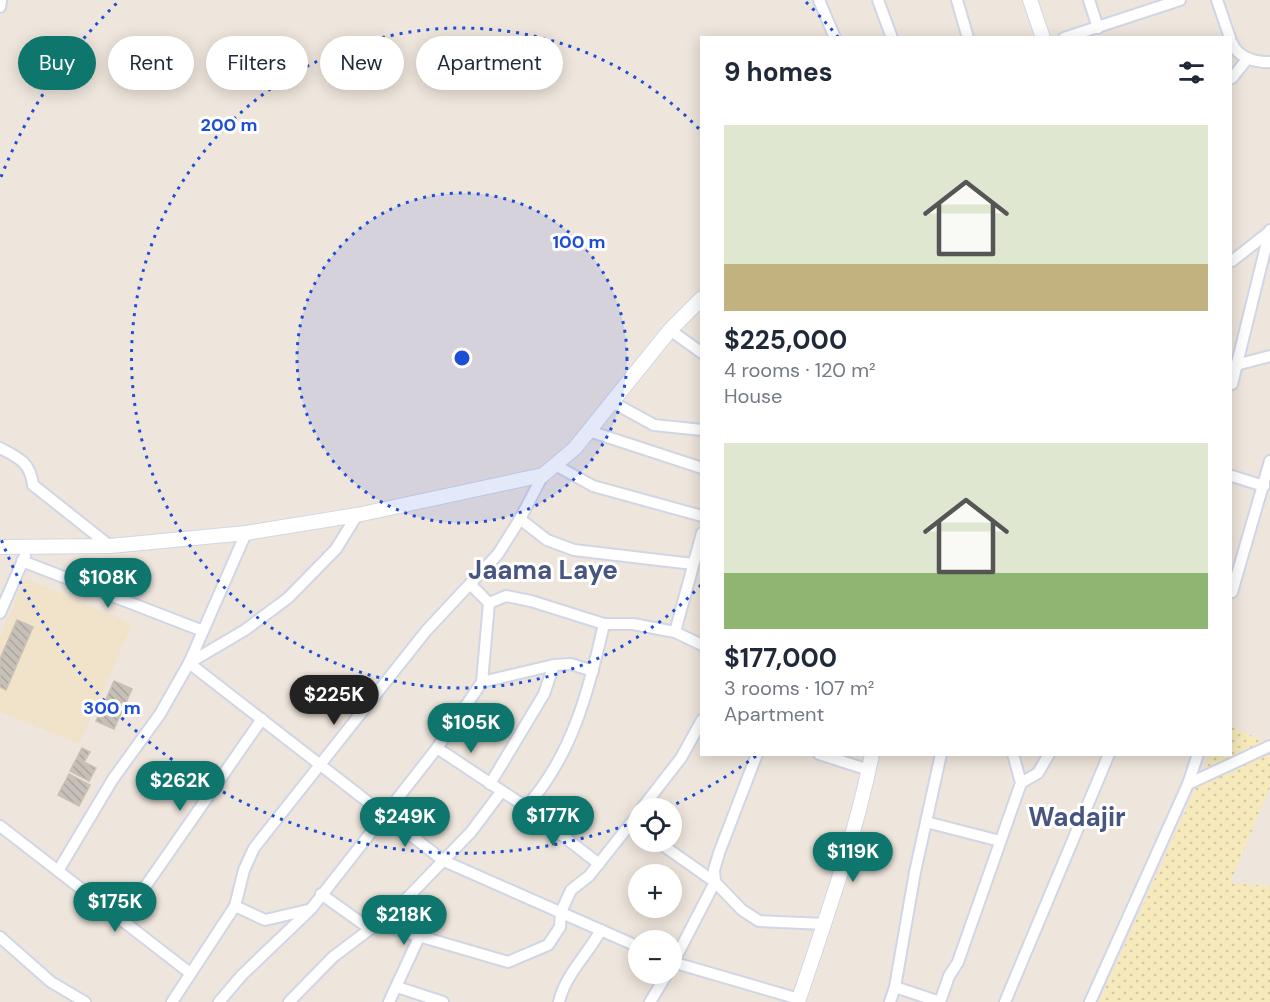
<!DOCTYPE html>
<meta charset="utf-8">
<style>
:root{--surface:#fff;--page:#f6f6f7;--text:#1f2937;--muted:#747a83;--accent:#0f766e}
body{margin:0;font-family:"DM Sans",sans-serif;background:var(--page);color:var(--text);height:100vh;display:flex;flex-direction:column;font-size:22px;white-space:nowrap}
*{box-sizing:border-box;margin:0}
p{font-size:20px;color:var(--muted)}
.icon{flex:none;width:33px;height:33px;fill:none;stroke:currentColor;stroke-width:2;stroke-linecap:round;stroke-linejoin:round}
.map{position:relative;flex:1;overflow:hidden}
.side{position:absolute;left:700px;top:36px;width:532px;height:720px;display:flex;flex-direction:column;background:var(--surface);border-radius:0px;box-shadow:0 3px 15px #0003}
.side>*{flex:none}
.banner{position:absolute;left:18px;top:36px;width:570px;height:54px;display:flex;gap:12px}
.tools{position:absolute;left:628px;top:798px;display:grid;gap:12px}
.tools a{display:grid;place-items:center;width:54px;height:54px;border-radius:50%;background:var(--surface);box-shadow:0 3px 15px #0003;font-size:30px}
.price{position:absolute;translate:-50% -51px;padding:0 14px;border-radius:21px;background:var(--accent);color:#fff;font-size:20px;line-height:39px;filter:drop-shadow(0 2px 3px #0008)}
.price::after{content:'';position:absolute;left:50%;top:36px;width:18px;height:14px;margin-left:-9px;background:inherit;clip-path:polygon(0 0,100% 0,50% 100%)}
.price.active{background:#222;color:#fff}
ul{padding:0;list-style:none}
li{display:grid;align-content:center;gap:12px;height:318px;padding:0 24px}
li span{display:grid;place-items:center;height:186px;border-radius:0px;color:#555}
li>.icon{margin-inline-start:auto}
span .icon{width:108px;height:108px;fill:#fffc;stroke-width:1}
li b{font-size:26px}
h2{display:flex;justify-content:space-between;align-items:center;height:72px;padding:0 24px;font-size:26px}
.chip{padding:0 21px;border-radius:27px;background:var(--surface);box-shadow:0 3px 15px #0003;font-size:21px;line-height:54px}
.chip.active{background:var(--accent);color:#fff}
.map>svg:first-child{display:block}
</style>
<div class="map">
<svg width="1270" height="1002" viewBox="0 0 1270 1002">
<defs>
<pattern id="sand-dots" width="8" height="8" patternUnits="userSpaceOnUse" patternTransform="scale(1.5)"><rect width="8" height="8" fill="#f6e9bc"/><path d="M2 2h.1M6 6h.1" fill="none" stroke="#d3c8a2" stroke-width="1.8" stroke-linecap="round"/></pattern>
<pattern id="building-back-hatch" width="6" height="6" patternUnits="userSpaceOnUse" patternTransform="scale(1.5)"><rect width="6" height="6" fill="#c6c0b8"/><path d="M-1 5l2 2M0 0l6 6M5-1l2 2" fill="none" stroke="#aaa59e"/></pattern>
</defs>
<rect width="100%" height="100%" fill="#eee5dc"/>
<polygon fill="#f1e2ca" points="25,578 132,624 79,744 0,712 0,637"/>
<polygon fill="url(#sand-dots)" points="1232,727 1270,744 1270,787 1230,883 1270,886 1270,1002 1099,1002 1211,755 1232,754"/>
<g fill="url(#building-back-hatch)" stroke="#cac1b5" stroke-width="1.5">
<polygon points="17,620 33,627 6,690 0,687 0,659"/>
<polygon points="114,681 132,689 124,707 106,699"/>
<polygon points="104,703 122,711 114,729 96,721"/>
<polygon points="82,748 90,752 84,762 96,768 89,781 70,771"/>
<polygon points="69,774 90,785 79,806 58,795"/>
</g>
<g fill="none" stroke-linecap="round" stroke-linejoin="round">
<defs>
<g id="minor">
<polyline points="819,0 835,38"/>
<polyline points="878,0 892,38"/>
<polyline points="957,0 968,38"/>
<polyline points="1089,0 1098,28"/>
<polyline points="1217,0 1230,38"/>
<polyline points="0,7 1,0"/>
<polyline points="1064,38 1180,0"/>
<path d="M1232,43c5,14 24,20 38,19"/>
<polyline points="1232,78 1248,58"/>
<polyline points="1232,261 1269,232"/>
<polyline points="670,330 702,353"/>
<polyline points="1232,366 1270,356"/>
<polyline points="1232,384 1270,230"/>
<polyline points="612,402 654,425 702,430"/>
<polyline points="589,431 702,468"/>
<path d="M0,448c19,10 30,14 33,37l77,61"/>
<polyline points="557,466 593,486 702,516"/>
<polyline points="1232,476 1264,486"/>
<polyline points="520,519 547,540 574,550 693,564"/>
<polyline points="246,533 189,663 444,861 639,947"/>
<polyline points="22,561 203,631"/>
<polyline points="1232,592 1270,461"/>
<polyline points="489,603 506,596 531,601 604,624 633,624 675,632 702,645"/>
<polyline points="0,613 25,556"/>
<polyline points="675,632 702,533"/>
<polyline points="482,682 554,665 571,664 593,671"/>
<polyline points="437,748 526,807 599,864"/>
<polyline points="819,754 869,770"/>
<polyline points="1021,783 1038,773 1049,754"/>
<polyline points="490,784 544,694 554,665"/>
<polyline points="1188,784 1270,746"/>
<path d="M526,807c46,-51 63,-117 78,-183"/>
<polyline points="642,808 681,758 702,720"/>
<polyline points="926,822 1000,841"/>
<polyline points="0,826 190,973"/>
<polyline points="658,842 715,882 742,910 759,921 825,924"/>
<polyline points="58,871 113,779 160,714 189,663 245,630 288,598 336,549 357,515"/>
<polyline points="321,894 370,929 381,925 508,962 548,945 560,927 561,912 571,890 589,876 639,813"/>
<polyline points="235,906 265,920 308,910"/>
<polyline points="122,920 262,719"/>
<polyline points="381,925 471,832 501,792"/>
<polyline points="0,937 51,982 85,1002"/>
<polyline points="672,962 799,999"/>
<polyline points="672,965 715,882 714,870 719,853 757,754"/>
<polyline points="397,987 443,1002"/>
<polyline points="895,987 940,1002"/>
<polyline points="172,1002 235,906 244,870 254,848 426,631 498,554 520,519 543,475"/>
<polyline points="219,1002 242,975 311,909 437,748 482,682 489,603 471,585"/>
<polyline points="289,1002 333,957 370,929"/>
<polyline points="389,1002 420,935"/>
<path d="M559,1002c6,-27 29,-48 42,-72"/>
<polyline points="650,1002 667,974"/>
<polyline points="890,1002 895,987 915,872 941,754"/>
<polyline points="940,1002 949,976 958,962 1021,783 1013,754"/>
<polyline points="1005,1002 1109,754"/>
<polyline points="1090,1002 1188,784 1198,754"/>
</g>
<g id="tertiary">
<polyline points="1030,0 1043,38"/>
<polyline points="0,547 110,546 246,533 357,515 543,475 575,448 670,330 702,298"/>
<path d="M798,1002c27,-82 57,-163 74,-248"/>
</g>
</defs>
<use href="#minor" stroke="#d1d6e5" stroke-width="14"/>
<use href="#tertiary" stroke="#d1d6e5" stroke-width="16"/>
<use href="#minor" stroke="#fff" stroke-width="10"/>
<use href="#tertiary" stroke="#fff" stroke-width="14"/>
</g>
<circle cx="462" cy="358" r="165" fill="#1d4ed8" fill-opacity=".12"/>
<g fill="none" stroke="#1d4ed8" stroke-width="3" stroke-dasharray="3 6">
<circle cx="462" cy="358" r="165"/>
<path d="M701 585A330 330 0 1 1 701 131"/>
<path d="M756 756A495 495 0 0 1 667 808M635 822A495 495 0 0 1 1 539M1 177A495 495 0 0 1 118 2M806 2A495 495 0 0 1 838 37"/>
</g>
<g text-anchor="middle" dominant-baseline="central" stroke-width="6" stroke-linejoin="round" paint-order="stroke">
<g font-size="26" font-weight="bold" fill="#475580" stroke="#fff">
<text x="543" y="570">Jaama Laye</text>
<text x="1077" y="817">Wadajir</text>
</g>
</g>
<circle cx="462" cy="358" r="9" fill="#1d4ed8" stroke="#fff" stroke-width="3"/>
<g font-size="18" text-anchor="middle" font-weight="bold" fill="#1d4ed8" stroke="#fff" stroke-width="6" stroke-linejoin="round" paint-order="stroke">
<text x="229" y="131">200 m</text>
<text x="579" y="248">100 m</text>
<text x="112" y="714">300 m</text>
</g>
</svg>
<div class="tools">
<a><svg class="icon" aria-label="locate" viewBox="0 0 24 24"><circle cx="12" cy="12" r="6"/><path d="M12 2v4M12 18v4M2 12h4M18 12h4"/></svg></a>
<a>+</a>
<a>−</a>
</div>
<b class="price" style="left:108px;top:609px">$108K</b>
<b class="price active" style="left:334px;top:726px">$225K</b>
<b class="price" style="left:471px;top:754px">$105K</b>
<b class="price" style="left:180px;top:812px">$262K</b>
<b class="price" style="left:553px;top:847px">$177K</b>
<b class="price" style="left:405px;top:848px">$249K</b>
<b class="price" style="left:853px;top:883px">$119K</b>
<b class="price" style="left:115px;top:933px">$175K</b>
<b class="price" style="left:404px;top:946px">$218K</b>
<div class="banner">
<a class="chip active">Buy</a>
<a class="chip">Rent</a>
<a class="chip">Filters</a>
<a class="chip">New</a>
<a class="chip">Apartment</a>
</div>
<section class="side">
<h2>9 homes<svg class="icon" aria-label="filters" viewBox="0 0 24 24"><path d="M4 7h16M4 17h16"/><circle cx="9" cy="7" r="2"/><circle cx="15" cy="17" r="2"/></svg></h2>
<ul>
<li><span style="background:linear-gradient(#dfe7d0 75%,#c2b280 0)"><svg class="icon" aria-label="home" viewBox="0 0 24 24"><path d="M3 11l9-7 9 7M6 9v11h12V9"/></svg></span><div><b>$225,000</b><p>4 rooms · 120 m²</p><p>House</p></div></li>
<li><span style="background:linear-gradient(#dfe7d0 70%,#8fb573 0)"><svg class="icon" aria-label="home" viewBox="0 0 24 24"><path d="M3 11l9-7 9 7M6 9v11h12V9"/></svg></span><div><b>$177,000</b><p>3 rooms · 107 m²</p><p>Apartment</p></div></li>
</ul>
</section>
</div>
